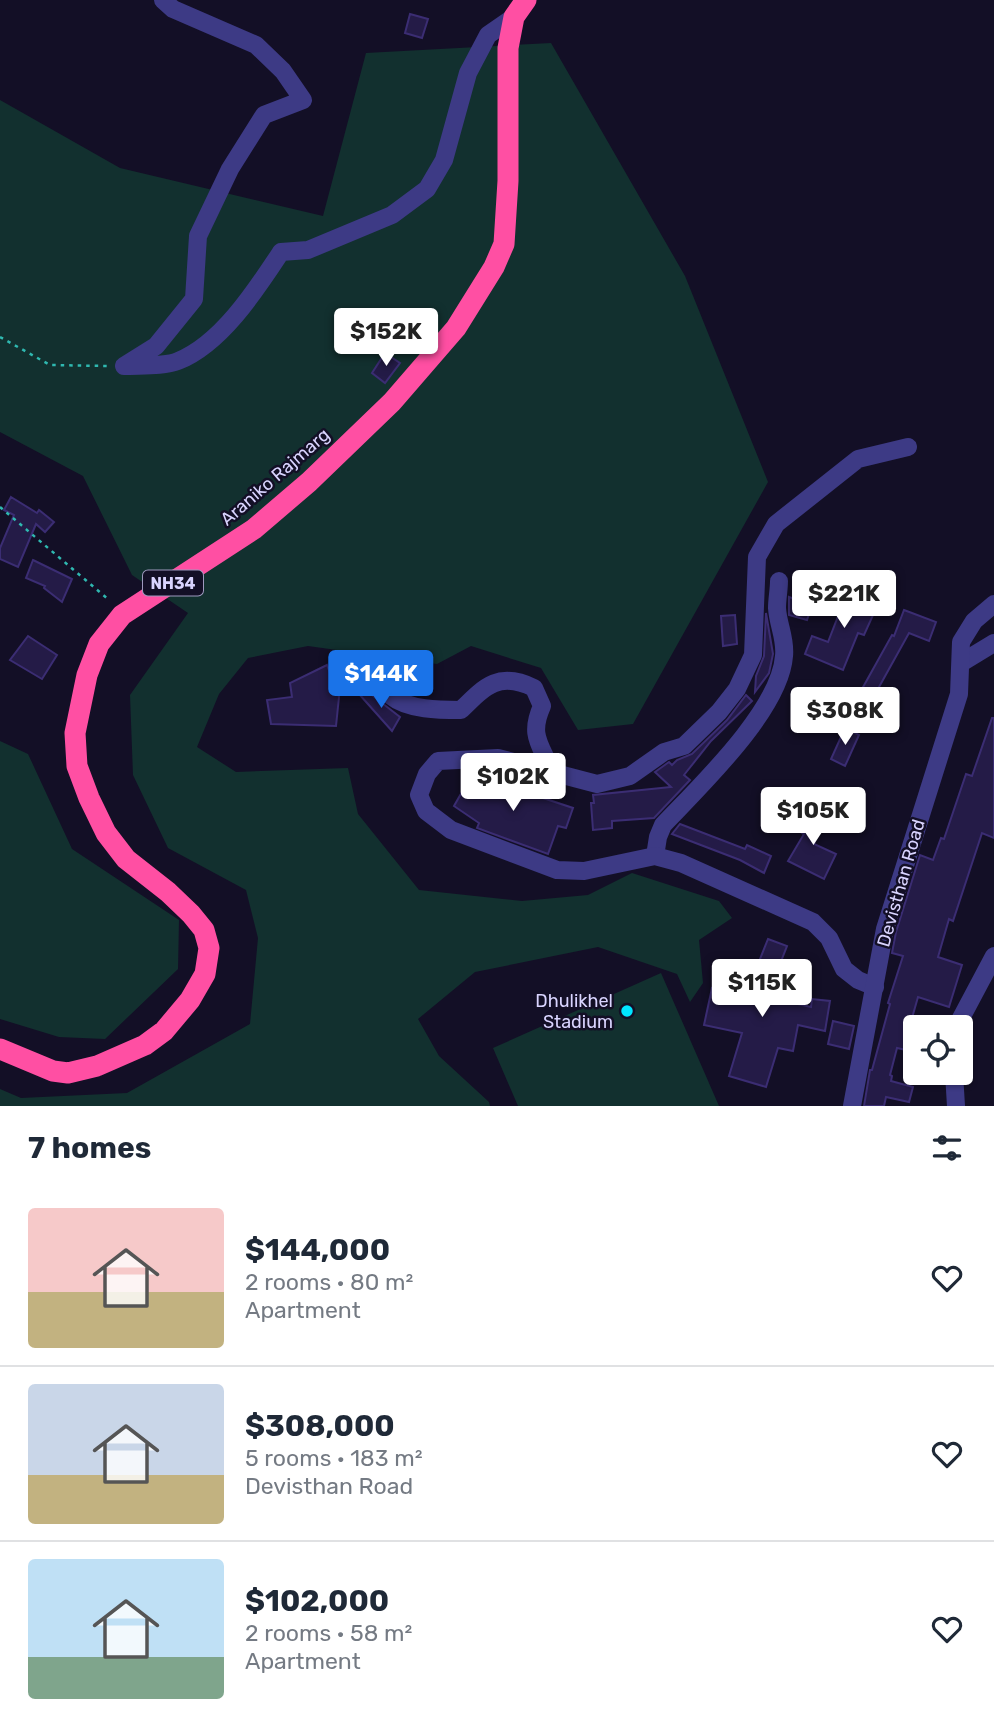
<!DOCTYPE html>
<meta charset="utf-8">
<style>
:root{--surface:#fff;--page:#f2f2f3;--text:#1f2937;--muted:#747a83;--line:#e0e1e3;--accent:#1a73e8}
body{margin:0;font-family:Rubik,sans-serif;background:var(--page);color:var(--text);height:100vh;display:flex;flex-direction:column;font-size:26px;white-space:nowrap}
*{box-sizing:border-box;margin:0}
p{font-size:23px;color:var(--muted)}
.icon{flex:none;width:38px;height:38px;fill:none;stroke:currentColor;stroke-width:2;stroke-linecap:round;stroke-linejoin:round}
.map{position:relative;height:1106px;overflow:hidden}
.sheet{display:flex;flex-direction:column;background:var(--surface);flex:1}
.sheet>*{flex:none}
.controls{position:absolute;left:903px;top:1015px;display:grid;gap:14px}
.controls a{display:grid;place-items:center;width:70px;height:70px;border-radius:7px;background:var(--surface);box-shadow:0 2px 5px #0004;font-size:35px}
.price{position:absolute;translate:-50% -60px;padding:0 16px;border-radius:7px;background:#fff;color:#222;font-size:23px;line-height:46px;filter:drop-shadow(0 2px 4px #0008)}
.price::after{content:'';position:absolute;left:50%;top:42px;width:21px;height:16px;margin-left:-10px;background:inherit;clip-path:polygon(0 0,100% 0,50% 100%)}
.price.active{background:var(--accent);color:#fff}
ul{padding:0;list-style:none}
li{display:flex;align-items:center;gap:21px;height:175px;padding:0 28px}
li+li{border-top:2px solid var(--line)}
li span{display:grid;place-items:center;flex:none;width:196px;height:140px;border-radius:7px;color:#555}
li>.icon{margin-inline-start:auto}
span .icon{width:84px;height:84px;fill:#fffc;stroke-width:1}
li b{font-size:30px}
h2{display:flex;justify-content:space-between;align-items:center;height:84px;padding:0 28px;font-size:30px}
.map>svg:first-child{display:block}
</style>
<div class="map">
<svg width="994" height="1106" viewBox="0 0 994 1106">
<rect width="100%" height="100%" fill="#130f26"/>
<g fill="#12302f">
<polygon points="551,43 685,276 768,482 633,724 578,730 541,668 471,646 437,664 308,646 248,658 219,694 197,747 236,772 348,768 358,814 419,890 522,901 588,895 632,873 719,901 732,918 699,940 703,983 690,1002 677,974 598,947 475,972 418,1019 439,1056 489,1102 490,1106 0,1106 0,1089 21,1098 127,1093 250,1024 258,938 246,890 168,848 133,775 130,695 188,613 132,575 83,476 0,432 0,100 120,168 323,216 366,53"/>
<polygon points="0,741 28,754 72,849 179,920 178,969 105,1039 59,1037 0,1019"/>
<polygon points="661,973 719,1106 518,1106 493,1048"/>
</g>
<g fill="#241b47" stroke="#3b2d73" stroke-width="2">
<polygon points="410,14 428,19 422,38 405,33"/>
<polygon points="385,353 400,363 385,383 372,373"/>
<polygon points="11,497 37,513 39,510 54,522 45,532 36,524 18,567 0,559 0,548 14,515 4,510"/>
<polygon points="33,560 72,579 62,602 44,588 45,586 26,578"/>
<polygon points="841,588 878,604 864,635 858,633 843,670 805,654 812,636 828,642 842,606 835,603"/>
<polygon points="789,597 812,605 807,620 789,615"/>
<polygon points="904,610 936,622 929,641 909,633 869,705 857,698 892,635 894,636"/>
<polygon points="766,613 773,654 769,673 755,692 756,676 764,656"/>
<polygon points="735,615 737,644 723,646 721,616"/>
<polygon points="28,636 57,655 42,679 10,660"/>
<polygon points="327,665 339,697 336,726 271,724 267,700 292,697 290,683"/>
<polygon points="364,689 400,717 392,731 359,694"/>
<polygon points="746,695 752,701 711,741 684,775 690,780 654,818 612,821 612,828 593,830 591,803 594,803 593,795 671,787 655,772 669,762 672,765 677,760 692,754 727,720"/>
<polygon points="992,718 994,718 994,838 982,833 953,921 949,919 938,957 962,965 949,1007 918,997 908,1032 915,1034 915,1052 897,1048 890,1075 892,1076 891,1081 913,1087 909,1102 886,1097 884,1106 864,1106 870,1070 872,1070 890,1004 888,1003 903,956 892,953 896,932 920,855 933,860 941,838 944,839 966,774 972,776"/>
<polygon points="845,728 859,735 845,766 831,759"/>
<polygon points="474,771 489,780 573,808 566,828 558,826 548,854 477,828 479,823 454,806"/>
<polygon points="813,804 826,809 814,844 836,854 824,879 788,861 804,834 802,833"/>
<polygon points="680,824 745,849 747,845 771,856 764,873 740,860 672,834"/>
<polygon points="768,939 787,946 767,997 811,1007 812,999 830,1001 825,1031 798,1025 793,1051 778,1048 766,1087 729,1076 742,1033 704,1025 712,988 736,993 738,987 748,989"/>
<polygon points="833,1021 854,1026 849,1049 828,1044"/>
</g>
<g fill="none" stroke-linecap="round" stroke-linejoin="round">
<g stroke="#2fb8b0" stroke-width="2.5" stroke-dasharray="3.5 5" stroke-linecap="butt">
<polyline points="0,337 50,365 107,366"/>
<polyline points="0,507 109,600"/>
</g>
<g stroke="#3d3a85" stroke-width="18">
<path d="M163,0l10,9 83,36 27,26 20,29 -39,15 -34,54 -32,67 -4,63 -38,47 -32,20c16,-1 39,1 54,-5 43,-17 78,-71 103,-109l27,-2 84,-35 35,-26 17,-29 24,-87 20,-38 26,-18"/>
<polyline points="961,663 994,643"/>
<path d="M356,672c27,7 17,9 35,24 17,14 49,14 70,14 24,-24 38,-39 73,-22l8,18c-14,31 0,39 10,67"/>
<path d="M655,856l3,-19 5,-12c37,-39 117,-115 121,-169 2,-17 -6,-31 -7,-48 0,-9 2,-18 2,-27"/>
<polyline points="875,987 858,980 844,969 829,938 813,922 681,863 655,856 584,871 557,870 451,830 426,811 419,795 427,774 438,761 498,758 597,784 630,776 664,752 684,746 719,712 737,689 753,655 757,557 776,524 858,459 908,447"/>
<polyline points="958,1027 959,1022 994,956"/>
<polyline points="954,1073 956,1106"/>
<polyline points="852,1106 885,929 959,694 961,642 974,621 994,604"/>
</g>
<polyline stroke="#ff4fa3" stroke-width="21" points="0,1049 53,1071 68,1073 97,1066 145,1045 164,1031 190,1000 205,974 209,948 204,930 191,914 168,892 126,859 106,833 89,798 77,766 75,733 87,675 99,644 122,615 254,529 309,482 392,402 456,328 494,267 504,244 508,181 508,48 514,17 526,0"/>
</g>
<circle fill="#00e5ff" stroke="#130f26" stroke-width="2.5" cx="627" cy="1011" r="7"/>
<g text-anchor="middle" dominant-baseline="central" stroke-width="5" stroke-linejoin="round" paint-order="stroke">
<rect fill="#130f26" stroke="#9e99be" stroke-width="2" x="143" y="570.5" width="60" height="25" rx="5"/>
<g font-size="16" font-weight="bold" fill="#d9d4ff">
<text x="173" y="583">NH34</text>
</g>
<g font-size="18" fill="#d9d4ff" stroke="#130f26">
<text transform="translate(275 477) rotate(-41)">Araniko Rajmarg</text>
<text transform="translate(901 883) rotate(-74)">Devisthan Road</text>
</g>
<g font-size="18" fill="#d9d4ff" stroke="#130f26" text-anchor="end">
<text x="613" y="1001">Dhulikhel<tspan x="613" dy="21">Stadium</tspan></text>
</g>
</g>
</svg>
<div class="controls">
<a><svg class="icon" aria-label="locate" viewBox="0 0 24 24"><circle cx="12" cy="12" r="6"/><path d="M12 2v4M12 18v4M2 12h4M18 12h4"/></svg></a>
</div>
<b class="price" style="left:386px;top:368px">$152K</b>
<b class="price" style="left:844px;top:630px">$221K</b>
<b class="price active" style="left:381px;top:710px">$144K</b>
<b class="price" style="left:845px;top:747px">$308K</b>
<b class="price" style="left:513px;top:813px">$102K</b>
<b class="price" style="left:813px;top:847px">$105K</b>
<b class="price" style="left:762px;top:1019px">$115K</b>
</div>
<section class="sheet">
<h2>7 homes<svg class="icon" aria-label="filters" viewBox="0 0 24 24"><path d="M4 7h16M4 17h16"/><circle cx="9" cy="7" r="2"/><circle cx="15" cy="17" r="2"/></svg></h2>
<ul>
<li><span style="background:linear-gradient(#f6c9c9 60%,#c2b280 0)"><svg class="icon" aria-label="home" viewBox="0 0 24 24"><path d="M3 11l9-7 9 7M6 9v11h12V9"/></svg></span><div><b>$144,000</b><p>2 rooms · 80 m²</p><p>Apartment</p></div><svg class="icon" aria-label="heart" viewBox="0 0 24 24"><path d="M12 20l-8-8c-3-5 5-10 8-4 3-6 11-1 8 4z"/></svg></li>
<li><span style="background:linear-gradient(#c9d6e8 65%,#c2b280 0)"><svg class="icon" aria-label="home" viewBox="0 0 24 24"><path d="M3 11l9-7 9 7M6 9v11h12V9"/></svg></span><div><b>$308,000</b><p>5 rooms · 183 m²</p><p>Devisthan Road</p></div><svg class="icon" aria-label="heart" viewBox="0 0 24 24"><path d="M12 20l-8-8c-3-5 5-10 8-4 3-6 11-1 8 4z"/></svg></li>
<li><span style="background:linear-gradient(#bfe0f5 70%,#7fa58c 0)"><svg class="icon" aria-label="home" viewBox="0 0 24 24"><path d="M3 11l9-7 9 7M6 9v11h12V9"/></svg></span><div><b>$102,000</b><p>2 rooms · 58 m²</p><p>Apartment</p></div><svg class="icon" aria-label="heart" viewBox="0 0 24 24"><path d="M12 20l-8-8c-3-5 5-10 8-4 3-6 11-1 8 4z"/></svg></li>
</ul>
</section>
